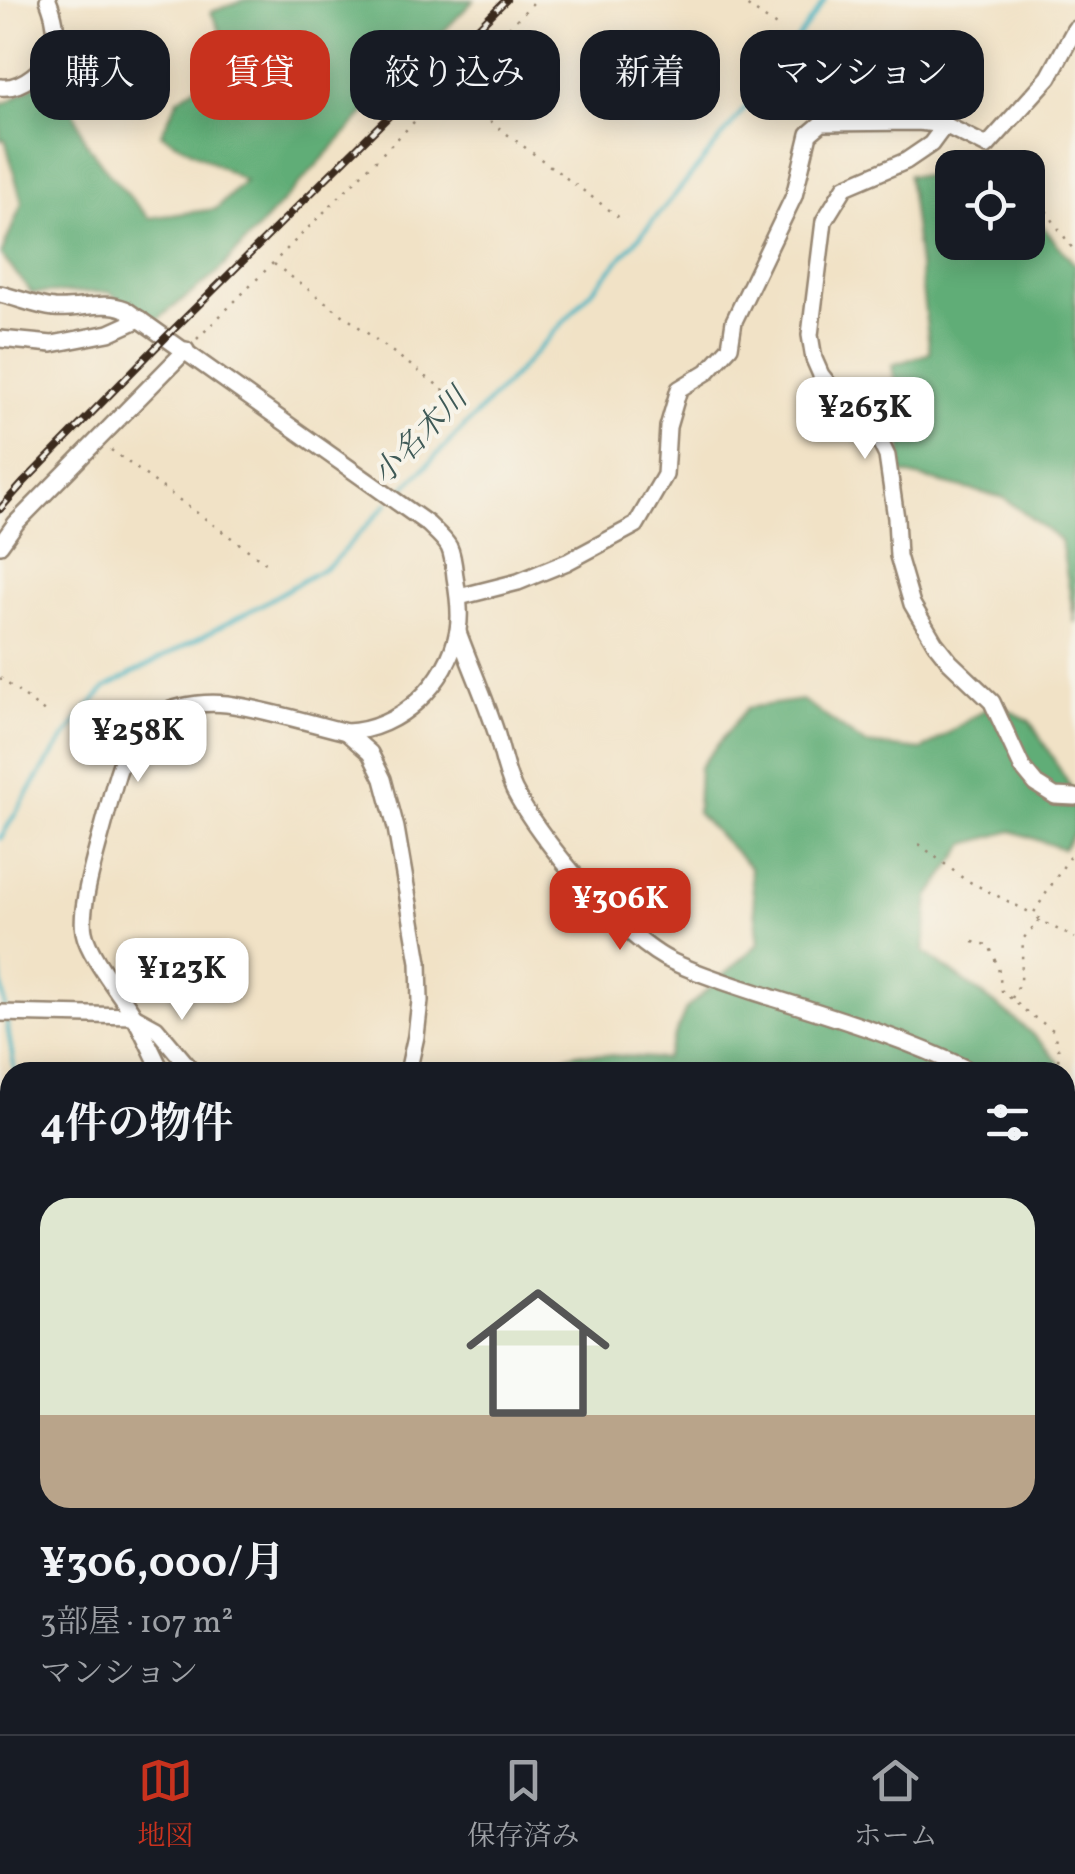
<!DOCTYPE html>
<html lang="ja">
<meta charset="utf-8">
<style>
:root{--surface:#171b24;--page:#20242c;--text:#f1f3f6;--muted:#9ea1a6;--line:#363941;--accent:#c8321e}
body{margin:0;font-family:Vollkorn,"Noto Serif JP",serif;background:var(--page);color:var(--text);height:100vh;display:flex;flex-direction:column;font-size:38px;white-space:nowrap}
*{box-sizing:border-box;margin:0}
p{font-size:32px;color:var(--muted)}
.icon{flex:none;width:55px;height:55px;fill:none;stroke:currentColor;stroke-width:2;stroke-linecap:round;stroke-linejoin:round}
.map{position:relative;flex:1;overflow:hidden}
.sheet{position:absolute;left:0px;top:1062px;width:1075px;height:672px;display:flex;flex-direction:column;background:var(--surface);border-radius:30px 30px 0 0;box-shadow:0 5px 25px #0003}
.sheet>*{flex:none}
.hud{position:absolute;left:30px;top:30px;width:1015px;height:90px;display:flex;gap:20px}
.buttons{position:absolute;left:935px;top:150px;display:grid;gap:20px}
.buttons a{display:grid;place-items:center;width:110px;height:110px;border-radius:20px;background:var(--surface);box-shadow:0 5px 25px #0003;font-size:50px}
.price{position:absolute;translate:-50% -85px;padding:0 22px;border-radius:20px;background:#fff;color:#222;font-size:32px;line-height:65px;filter:drop-shadow(0 2px 5px #0008)}
.price::after{content:'';position:absolute;left:50%;top:60px;width:30px;height:22px;margin-left:-15px;background:inherit;clip-path:polygon(0 0,100% 0,50% 100%)}
.price.active{background:var(--accent);color:#fff}
ul{padding:0;list-style:none}
li{display:grid;align-content:center;gap:20px;height:530px;padding:0 40px}
li+li{border-top:2px solid var(--line)}
li span{display:grid;place-items:center;height:310px;border-radius:30px;color:#555}
li>.icon{margin-inline-start:auto}
span .icon{width:180px;height:180px;fill:#fffc;stroke-width:1}
li b{font-size:42px}
h2{display:flex;justify-content:space-between;align-items:center;height:120px;padding:0 40px;font-size:42px}
.pill{padding:0 35px;border-radius:30px;background:var(--surface);box-shadow:0 5px 25px #0003;font-size:35px;line-height:90px}
.pill.active{background:var(--accent);color:#fff}
.menu{display:flex;justify-content:space-around;align-items:center;height:140px;border-top:2px solid var(--line);background:var(--surface);font-size:28px;color:var(--muted)}
.menu a{display:grid;justify-items:center;gap:5px}
.menu .active{color:var(--accent)}
.map>svg:first-child{display:block}
</style>
<div class="map">
<svg width="1075" height="1734" viewBox="0 0 1075 1734">
<rect width="100%" height="100%" fill="#f7f3e8"/>
<filter id="ink" filterUnits="userSpaceOnUse"><feTurbulence type="fractalNoise" baseFrequency=".01" numOctaves="2"/><feDisplacementMap in="SourceGraphic" scale="20" xChannelSelector="R" yChannelSelector="G"/><feConvolveMatrix kernelMatrix="1 2 1 2 8 2 1 2 1" color-interpolation-filters="sRGB"/></filter>
<filter id="wash" filterUnits="userSpaceOnUse"><feTurbulence type="fractalNoise" baseFrequency=".0048" numOctaves="4" result="noise"/><feDisplacementMap in="SourceGraphic" scale="40" xChannelSelector="R" yChannelSelector="G"/><feGaussianBlur stdDeviation="2.25" result="paint"/><feColorMatrix in="noise" values="0 0 0 0 0 0 0 0 0 0 0 0 0 0 0 0 0 1.4 0 .05"/><feComposite in="paint" operator="in"/></filter>
<g filter="url(#wash)">
<rect width="100%" height="100%" fill="#f1e2c6"/>
<g fill="#60ad77" stroke="#4e6c4a" stroke-width="2.5">
<polygon points="245,0 474,0 378,99 215,275 154,322 109,292 32,293 1,255 22,203 5,139 0,140 0,103 8,102 46,78 68,95 85,141 110,175 149,218 216,209 245,181 161,134 178,99 234,60 211,12"/>
<polygon points="908,175 952,178 952,242 1028,242 1028,209 1075,265 1075,623 1061,541 1004,498 901,473 902,422 892,365 930,353"/>
<path d="M802,700l63,44 57,6 73,-47 35,18 45,73v37l-12,18 -51,-18 -46,13 -37,53 -5,55c33,25 126,86 140,120h-550l63,-19 88,6 21,-50 73,-66 -9,-76 -53,-54 2,-45 48,-60z"/>
<polygon points="1065,1076 1075,1103 1075,1256 1065,1262"/>
<polygon points="1065,1335 1075,1349 1075,1525 1065,1519"/>
<polygon points="455,1725 736,1725 743,1734 473,1734"/>
<polygon points="949,1725 1044,1725 1056,1734 931,1734"/>
</g>
<g fill="none" stroke-linecap="round" stroke-linejoin="round">
<g stroke="#46b4c1" stroke-width="4">
<path d="M395,497c29,-28 57,-58 86,-87 124,-128 241,-264 344,-410"/>
<path d="M0,839c29,-48 67,-112 107,-152l152,-81 72,-42 57,-61"/>
<polyline points="0,966 5,1009"/>
<polyline points="6,1018 15,1072"/>
<polyline points="147,1725 149,1734"/>
</g>
</g>
</g>
<g filter="url(#ink)">
<g fill="none" stroke-linecap="round" stroke-linejoin="round">
<defs>
<g id="minor">
<path d="M0,87c21,3 48,-19 54,-40 4,-17 0,-32 -6,-47"/>
<polyline points="945,125 931,144 906,161 845,187 824,221 810,335 814,359 821,375 832,389 864,413 875,431 887,456 896,518 898,556 912,604 935,643 950,662 992,702 1022,767 1036,784 1055,796 1075,797"/>
<path d="M0,294c18,4 36,12 54,14 24,2 50,-8 71,1l303,215c7,7 16,14 21,23 4,8 5,20 6,30 3,17 6,36 3,53 -9,52 -59,101 -112,102 -37,-9 -82,-23 -119,-28 -26,-3 -68,3 -86,24 -21,24 -28,62 -36,92 -7,27 -26,86 -21,112 4,22 34,59 47,79 12,20 21,41 31,61"/>
<polyline points="0,339 52,344 109,333 140,319"/>
<polyline points="0,545 16,523 186,350"/>
<polyline points="459,597 518,582 567,562 636,525 665,475 668,427 679,389 707,372 730,347 734,321 794,196 809,134 822,123 918,122 945,125 987,146 1049,77 1075,29"/>
<path d="M458,632c12,33 27,66 38,100 6,19 9,39 18,58 24,48 110,150 159,172 32,15 67,25 100,36 68,21 136,42 200,74"/>
<polyline points="346,732 370,753 383,779 396,828 419,962 420,1001 416,1036 408,1072"/>
<polyline points="0,1013 134,1016 156,1028 193,1072"/>
<polyline points="1065,1181 1075,1222"/>
<polyline points="301,1725 301,1734"/>
<polyline points="1047,1725 1061,1734"/>
</g>
</defs>
<use href="#minor" stroke="#968672" stroke-width="20"/>
<g stroke="#968672" stroke-width="2.5" stroke-dasharray="2.5 8" stroke-linecap="butt">
<polyline points="739,0 779,28"/>
<polyline points="448,90 624,221"/>
<polyline points="998,158 1009,168"/>
<polyline points="1028,185 1075,252"/>
<polyline points="274,264 452,396"/>
<polyline points="197,339 536,0"/>
<polyline points="111,450 270,566"/>
<polyline points="0,678 46,713"/>
<polyline points="919,844 964,879 1033,914"/>
<polyline points="1075,848 1033,914 1045,923 1075,938"/>
<polyline points="973,942 989,945 998,967 1002,991 1028,1013 1053,1030 1059,1051 1057,1072"/>
<polyline points="1012,998 1021,981 1023,939 1040,919"/>
<polyline points="0,1167 10,1165"/>
<polyline points="0,1546 10,1544"/>
</g>
<use href="#minor" stroke="#fff" stroke-width="15"/>
<defs>
<polyline id="rail" points="0,509 24,482 166,337 506,0"/>
</defs>
<use href="#rail" stroke="#3b2a1e" stroke-width="8"/>
<use href="#rail" stroke="#f7f3e8" stroke-width="4" stroke-dasharray="11" stroke-linecap="butt"/>
</g>
</g>
<g text-anchor="middle" dominant-baseline="central" stroke-width="8" stroke-linejoin="round" paint-order="stroke">
<g font-size="30" font-style="italic" fill="#3f5a57" stroke="#f7f3e8">
<text transform="translate(421 437) rotate(-46)">小名木川</text>
</g>
</g>
</svg>
<div class="buttons">
<a><svg class="icon" aria-label="locate" viewBox="0 0 24 24"><circle cx="12" cy="12" r="6"/><path d="M12 2v4M12 18v4M2 12h4M18 12h4"/></svg></a>
</div>
<b class="price" style="left:865px;top:462px">¥263K</b>
<b class="price" style="left:138px;top:785px">¥258K</b>
<b class="price active" style="left:620px;top:953px">¥306K</b>
<b class="price" style="left:182px;top:1023px">¥123K</b>
<div class="hud">
<a class="pill">購入</a>
<a class="pill active">賃貸</a>
<a class="pill">絞り込み</a>
<a class="pill">新着</a>
<a class="pill">マンション</a>
</div>
<section class="sheet">
<h2>4件の物件<svg class="icon" aria-label="filters" viewBox="0 0 24 24"><path d="M4 7h16M4 17h16"/><circle cx="9" cy="7" r="2"/><circle cx="15" cy="17" r="2"/></svg></h2>
<ul>
<li><span style="background:linear-gradient(#dfe7d0 70%,#b9a48a 0)"><svg class="icon" aria-label="home" viewBox="0 0 24 24"><path d="M3 11l9-7 9 7M6 9v11h12V9"/></svg></span><div><b>¥306,000/月</b><p>3部屋 · 107 m²</p><p>マンション</p></div></li>
</ul>
</section>
</div>
<nav class="menu">
<a class="active"><svg class="icon" aria-label="map" viewBox="0 0 24 24"><path d="M3 6l6-2 6 2 6-2v14l-6 2-6-2-6 2zM9 4v14M15 6v14"/></svg>地図</a>
<a><svg class="icon" aria-label="saved" viewBox="0 0 24 24"><path d="M7 4h10v16l-5-4-5 4z"/></svg>保存済み</a>
<a><svg class="icon" aria-label="home" viewBox="0 0 24 24"><path d="M3 11l9-7 9 7M6 9v11h12V9"/></svg>ホーム</a>
</nav>
